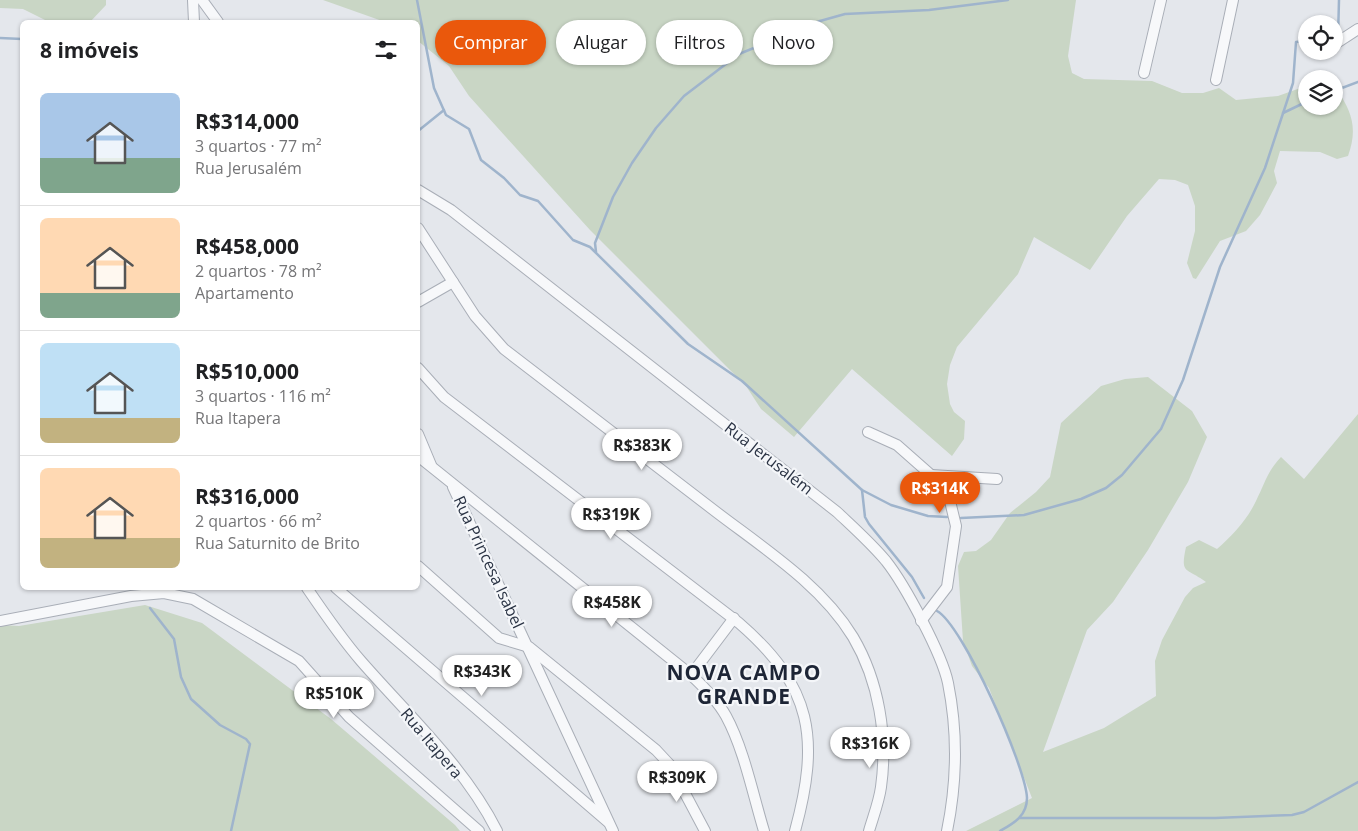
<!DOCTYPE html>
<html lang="pt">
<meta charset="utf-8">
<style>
:root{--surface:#fff;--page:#f6f6f6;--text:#202124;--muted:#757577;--line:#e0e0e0;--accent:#ea580c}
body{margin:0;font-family:"Open Sans",sans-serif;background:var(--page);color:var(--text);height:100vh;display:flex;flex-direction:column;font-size:19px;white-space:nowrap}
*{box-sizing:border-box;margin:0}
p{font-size:16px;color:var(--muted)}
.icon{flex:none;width:28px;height:28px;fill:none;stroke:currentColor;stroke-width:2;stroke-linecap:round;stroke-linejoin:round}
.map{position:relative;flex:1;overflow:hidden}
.panel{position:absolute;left:20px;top:20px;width:400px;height:570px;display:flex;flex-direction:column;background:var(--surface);border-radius:8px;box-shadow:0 1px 4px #0004}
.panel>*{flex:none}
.top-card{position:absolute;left:435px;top:20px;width:475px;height:45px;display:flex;gap:10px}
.fabs{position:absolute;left:1298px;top:15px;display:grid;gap:10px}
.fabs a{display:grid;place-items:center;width:45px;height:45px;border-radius:50%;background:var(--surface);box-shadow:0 1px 4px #0004;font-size:25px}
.price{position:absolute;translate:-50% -42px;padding:0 11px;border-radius:18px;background:#fff;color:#222;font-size:16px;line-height:32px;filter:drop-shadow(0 1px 2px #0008)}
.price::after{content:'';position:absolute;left:50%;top:30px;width:15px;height:11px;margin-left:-8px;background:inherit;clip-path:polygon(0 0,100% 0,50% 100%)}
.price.on{background:var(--accent);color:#fff}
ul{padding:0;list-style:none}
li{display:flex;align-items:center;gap:15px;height:125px;padding:0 20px}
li+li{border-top:1px solid var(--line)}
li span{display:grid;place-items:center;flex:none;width:140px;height:100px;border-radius:8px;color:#555}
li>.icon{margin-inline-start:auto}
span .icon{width:60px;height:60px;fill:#fffc;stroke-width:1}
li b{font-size:21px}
h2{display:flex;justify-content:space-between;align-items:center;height:60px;padding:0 20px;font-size:21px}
.tag{padding:0 18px;border-radius:22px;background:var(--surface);box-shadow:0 1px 4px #0004;font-size:18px;line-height:45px}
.tag.on{background:var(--accent);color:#fff}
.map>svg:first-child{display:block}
</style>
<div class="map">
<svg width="1358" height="831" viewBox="0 0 1358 831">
<rect width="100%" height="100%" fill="#e4e7ec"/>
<g fill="#c9d6c5">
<polygon points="0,0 106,0 106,5 90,22 49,22 23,9 0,8"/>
<path d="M323,0h753l-8,56 4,17 12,6 68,2 30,12h21l16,-5 17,12 42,-4 28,-10v20h28v-18h2c16,24 22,40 12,68l-11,3 -17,-7 -40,-1 -6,20 3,12 -17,32 -14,16 -26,10 -24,38 -3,-1 -6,-15 8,-32v-25l-7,-21 -13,-5 -16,-1 -32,37 -37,54 -56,-33 -16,37 -61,73 -7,18 -3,19 3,20 4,8 11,9 -1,18 -12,17 -100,-87 -58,68 -33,-28 -15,-23 -156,-156 -121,-134 -20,-30 -31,-25v-19h-33z"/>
<path d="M1148,377l44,34 15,26 -19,45 -40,68 -35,52 -26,28 -44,122 61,-24 52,-32 -1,-35 7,-21 23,-43 8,-9 13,-6c-20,-15 -26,-7 -20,-35l13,-7 18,9c15,-13 30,-29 39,-48 9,-18 11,-29 25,-44l23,22 54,-65v417h-392l66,-33 -43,-110 -17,-22 -9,-25 -5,-75 6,-14 12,-1 15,-11 19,-27 26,-21 14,-15 11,-54 40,-37 24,-7z"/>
<polygon points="145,605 202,623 331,719 455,825 460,831 0,831 0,625 19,626"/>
</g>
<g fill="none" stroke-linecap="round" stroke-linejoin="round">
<g stroke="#9fb4cc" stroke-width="2.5">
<polyline points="417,0 434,88 446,115 469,129 481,160 504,178 520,195 538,201 573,240 590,247 688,344 742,381 862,490 891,505 928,516 947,517"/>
<polyline points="0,38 22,39"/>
<polyline points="1338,38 1339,0"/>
<polyline points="1334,91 1358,82"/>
<polyline points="1283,113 1306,102"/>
<polyline points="418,131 444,110"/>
<polyline points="596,252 595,243 613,197 632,163 656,128 684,96 739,54 820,21 845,14 929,10 1008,0"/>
<polyline points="862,490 865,517 869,524 912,577 924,598"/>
<polyline points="961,518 1024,515 1081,499 1106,488 1122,475 1161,429 1183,380 1220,267 1265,168 1293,83 1296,42 1306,41"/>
<polyline points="150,608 174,639 181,677 191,699 220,725 246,739 250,744 231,831"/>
<path d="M937,611c26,14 89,156 90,187 0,18 -13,25 -27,33"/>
<polyline points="1020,818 1215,818 1292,815 1304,812 1358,782"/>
</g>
<defs>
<g id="minor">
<polyline points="193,0 194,22"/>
<polyline points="202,0 218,22"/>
<polyline points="1335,44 1358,29"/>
<polyline points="1144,73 1161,0"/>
<polyline points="1216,80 1233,0"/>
<path d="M418,190l33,20 386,302c17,16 34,31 49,49 19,24 56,93 62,122 10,50 9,99 -1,148"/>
<path d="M418,228l57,88 29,33c69,53 138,106 207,159 49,38 109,75 142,129 26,44 35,100 28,150 -2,15 -8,30 -12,44"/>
<polyline points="418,302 453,282"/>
<path d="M418,368l26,29 295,226c74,64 81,116 56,208"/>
<polyline points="868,432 897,445 931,475 949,497 956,526 947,587 921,621"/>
<polyline points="418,434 431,465"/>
<path d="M418,456l273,219c13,12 26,25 35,41 18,33 27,79 38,115"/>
<polyline points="931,475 997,479"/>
<polyline points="453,487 613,831"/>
<polyline points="418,566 499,638 529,647 656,750 670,765 705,831"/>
<path d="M307,588c17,25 34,50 54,73 47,54 104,106 136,170"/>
<polyline points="336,588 608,822"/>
<polyline points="0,621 131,596 164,593 193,599 299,661 349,717 479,831"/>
<polyline points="691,675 734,618"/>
</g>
</defs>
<use href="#minor" stroke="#a9aeb7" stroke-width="12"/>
<use href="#minor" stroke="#f7f8fa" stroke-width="10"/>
</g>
<g text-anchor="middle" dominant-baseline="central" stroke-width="4.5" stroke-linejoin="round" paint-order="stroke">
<g font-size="16" fill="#2b3445" stroke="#f4f6f9">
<text transform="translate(769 458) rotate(38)">Rua Jerusalém</text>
<text transform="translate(489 562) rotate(65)">Rua Princesa Isabel</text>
<text transform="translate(432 743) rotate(50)">Rua Itapera</text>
</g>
<g font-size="21" font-weight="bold" letter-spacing="1" fill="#1d2536" stroke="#f4f6f9">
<text x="744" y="672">NOVA CAMPO<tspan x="744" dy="24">GRANDE</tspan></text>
</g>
</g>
</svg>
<div class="fabs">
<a><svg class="icon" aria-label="locate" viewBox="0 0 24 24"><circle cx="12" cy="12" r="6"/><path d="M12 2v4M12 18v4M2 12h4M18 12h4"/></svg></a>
<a><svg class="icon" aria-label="layers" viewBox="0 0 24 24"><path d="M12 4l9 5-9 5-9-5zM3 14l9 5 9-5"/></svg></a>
</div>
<b class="price" style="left:642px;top:471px">R$383K</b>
<b class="price on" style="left:940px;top:514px">R$314K</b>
<b class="price" style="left:611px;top:540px">R$319K</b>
<b class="price" style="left:612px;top:628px">R$458K</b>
<b class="price" style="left:482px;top:697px">R$343K</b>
<b class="price" style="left:334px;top:719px">R$510K</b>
<b class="price" style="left:870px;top:769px">R$316K</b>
<b class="price" style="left:677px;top:803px">R$309K</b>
<div class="top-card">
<a class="tag on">Comprar</a>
<a class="tag">Alugar</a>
<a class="tag">Filtros</a>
<a class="tag">Novo</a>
</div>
<section class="panel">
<h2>8 imóveis<svg class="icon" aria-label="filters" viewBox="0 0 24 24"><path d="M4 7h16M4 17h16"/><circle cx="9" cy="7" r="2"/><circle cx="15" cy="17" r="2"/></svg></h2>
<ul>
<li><span style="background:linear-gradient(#a9c7e8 65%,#7fa58c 0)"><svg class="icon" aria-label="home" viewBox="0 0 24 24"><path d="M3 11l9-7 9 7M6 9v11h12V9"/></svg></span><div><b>R$314,000</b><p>3 quartos · 77 m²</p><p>Rua Jerusalém</p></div></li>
<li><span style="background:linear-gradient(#ffd9b3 75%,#7fa58c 0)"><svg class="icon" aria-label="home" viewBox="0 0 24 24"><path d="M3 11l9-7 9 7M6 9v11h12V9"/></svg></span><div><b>R$458,000</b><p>2 quartos · 78 m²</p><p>Apartamento</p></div></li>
<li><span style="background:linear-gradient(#bfe0f5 75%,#c2b280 0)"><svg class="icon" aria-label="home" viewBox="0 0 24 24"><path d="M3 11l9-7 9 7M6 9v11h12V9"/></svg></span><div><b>R$510,000</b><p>3 quartos · 116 m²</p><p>Rua Itapera</p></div></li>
<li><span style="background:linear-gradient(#ffd9b3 70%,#c2b280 0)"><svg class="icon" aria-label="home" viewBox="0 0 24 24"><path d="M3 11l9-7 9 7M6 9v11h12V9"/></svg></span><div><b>R$316,000</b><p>2 quartos · 66 m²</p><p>Rua Saturnito de Brito</p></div></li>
</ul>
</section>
</div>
